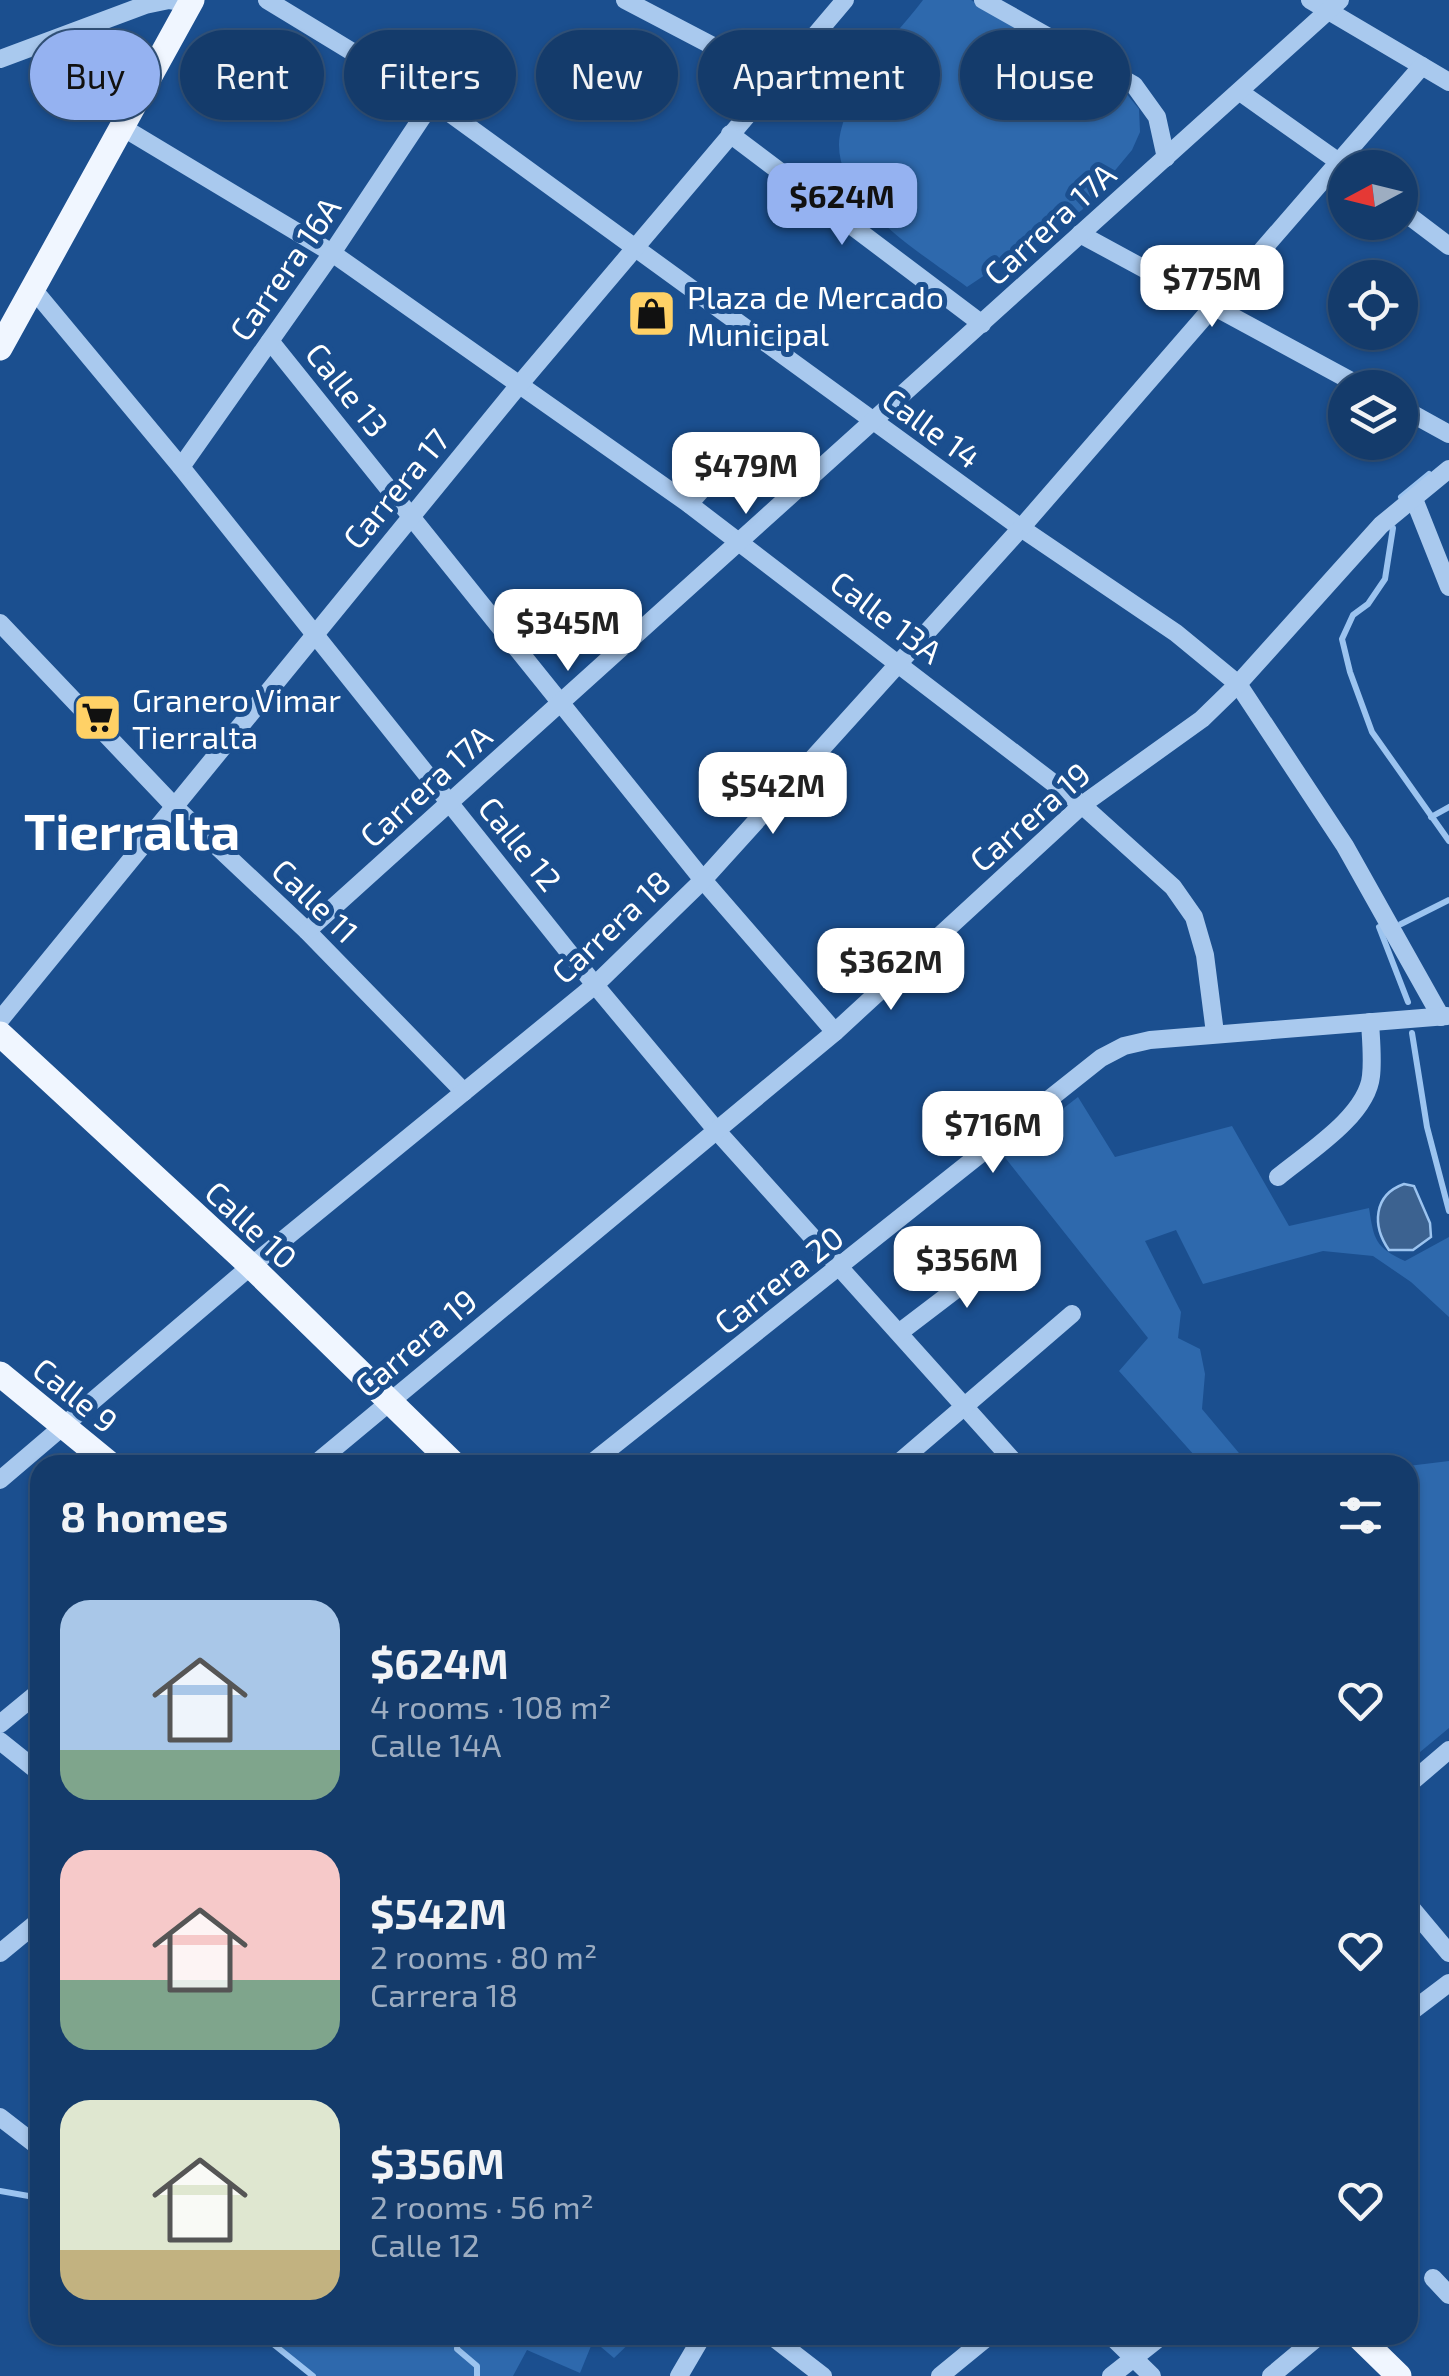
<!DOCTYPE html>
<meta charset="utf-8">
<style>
:root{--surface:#143b6b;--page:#214673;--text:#f1f3f6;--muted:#9dadc1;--line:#33557e;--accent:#95b2f1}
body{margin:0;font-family:"Exo 2",sans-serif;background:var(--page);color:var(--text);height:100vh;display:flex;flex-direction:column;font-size:38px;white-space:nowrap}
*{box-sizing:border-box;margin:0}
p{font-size:32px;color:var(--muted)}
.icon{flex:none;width:55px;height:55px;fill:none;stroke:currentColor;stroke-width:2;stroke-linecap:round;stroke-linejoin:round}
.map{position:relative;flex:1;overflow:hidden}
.drawer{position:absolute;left:30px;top:1455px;width:1388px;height:890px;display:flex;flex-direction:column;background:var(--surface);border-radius:30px;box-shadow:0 2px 8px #0004,0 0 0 2px var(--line)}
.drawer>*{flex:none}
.banner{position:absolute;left:30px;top:30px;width:1390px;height:90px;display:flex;gap:20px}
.needle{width:65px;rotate:263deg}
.tools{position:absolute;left:1328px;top:150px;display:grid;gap:20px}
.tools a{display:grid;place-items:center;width:90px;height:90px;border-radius:50%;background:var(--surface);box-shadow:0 2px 8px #0004,0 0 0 2px var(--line);font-size:50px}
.price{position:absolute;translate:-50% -85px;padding:0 22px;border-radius:20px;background:#fff;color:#222;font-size:32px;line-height:65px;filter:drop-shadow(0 2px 5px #0008)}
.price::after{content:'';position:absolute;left:50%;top:60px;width:30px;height:22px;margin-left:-15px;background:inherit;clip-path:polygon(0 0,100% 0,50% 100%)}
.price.selected{background:var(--accent);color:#111}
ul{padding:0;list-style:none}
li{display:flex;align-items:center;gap:30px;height:250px;padding:0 30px}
li span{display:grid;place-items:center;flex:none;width:280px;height:200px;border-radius:30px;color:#555}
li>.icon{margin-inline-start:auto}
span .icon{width:120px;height:120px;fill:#fffc;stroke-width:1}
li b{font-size:42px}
h2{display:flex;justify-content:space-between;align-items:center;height:120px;padding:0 30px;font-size:42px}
.tag{padding:0 35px;border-radius:45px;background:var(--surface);box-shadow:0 2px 8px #0004,0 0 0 2px var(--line);font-size:35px;line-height:90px}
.tag.selected{background:var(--accent);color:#111}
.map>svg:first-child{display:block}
</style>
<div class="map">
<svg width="1449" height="2376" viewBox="0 0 1449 2376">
<rect width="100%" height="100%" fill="#1b4f8f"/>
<g fill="#2e69ad">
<path d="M923,0h48l140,82 14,10 14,17 1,23 -8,18 -50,60 -115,77c-43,-32 -129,-82 -128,-143 1,-21 14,-47 24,-65 15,-28 41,-54 60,-79z"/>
<path d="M1078,1097l37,60 117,-31 57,100 80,-18c5,32 6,39 36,53l44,-24v80l-38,-35 -38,-26 -50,-5 -120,33 -27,-54 -31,11 36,71 -3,26 22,11 5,25 -3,35 47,56h-46l-84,-94 29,-33 -145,-183z"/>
<polygon points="1449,1461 1449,1728 1408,1762 1408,1466"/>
<polygon points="262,2335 594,2335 598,2338 601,2335 638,2335 614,2358 601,2347 591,2346 580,2373 527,2350 513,2376 313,2376"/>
</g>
<path fill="#3c6290" stroke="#9cc4f0" stroke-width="2.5" d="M1404,1184l10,2 16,37 1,14 -18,13h-24c-17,-24 -16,-55 15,-66z"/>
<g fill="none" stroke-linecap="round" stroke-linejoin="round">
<g stroke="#9cc4f0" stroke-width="6">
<polyline points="1401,497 1429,474"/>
<polyline points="1393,528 1385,579 1368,604 1353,615 1342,639 1350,672 1372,732 1449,841"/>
<polyline points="1431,817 1449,807"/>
<polyline points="1401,924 1449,900"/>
<polyline points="1379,927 1408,1002"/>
<polyline points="1412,1033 1427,1127 1449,1211"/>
<polyline points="0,2191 40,2198"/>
<polyline points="262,2335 313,2376"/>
<polyline points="458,2335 457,2349 477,2366 477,2376"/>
</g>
<g stroke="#a9c9ee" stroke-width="18">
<polyline points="267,0 433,101 1021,528 1176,633 1238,684 1345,846 1441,1017"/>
<polyline points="625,0 776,79"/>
<polyline points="983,0 1134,85 1157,117 1166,158"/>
<polyline points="1310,0 1449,82"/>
<polyline points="0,59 145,5 169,0 190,3"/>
<polyline points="1240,92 1346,167"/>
<polyline points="122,127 332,253 689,504 1082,805 1173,887 1194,917 1205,955 1215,1033"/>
<polyline points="730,134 982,324"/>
<polyline points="1400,209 1449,246"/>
<polyline points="1080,234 1364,388"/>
<polyline points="33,289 181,467 595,985 717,1131 1017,1465"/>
<polyline points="270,341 703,880 835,1032"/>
<polyline points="1400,407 1449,434"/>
<polyline points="181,467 332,253 433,101"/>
<polyline points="1414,499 1449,587"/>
<polyline points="689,504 742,444"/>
<polyline points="0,623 174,806 307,931 464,1092"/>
<polyline points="307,931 1340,0"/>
<polyline points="0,1020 519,385 845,0"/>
<path d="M1278,1177c29,-24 89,-61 93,-101 2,-17 0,-36 -1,-54"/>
<polyline points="900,1332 1005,1252"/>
<polyline points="314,1465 835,1032 1082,805 1202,719 1238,684 1381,525 1449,469"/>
<polyline points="589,1465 1101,1058 1124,1046 1150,1040 1447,1016"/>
<polyline points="896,1465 1072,1314"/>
<polyline points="0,1480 251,1266 595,985 703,880 1021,528 1422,66"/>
<polyline points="0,1724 40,1691"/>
<polyline points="0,1741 40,1773"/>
<polyline points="1408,1785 1449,1750"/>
<polyline points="1408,1904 1449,1953"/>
<polyline points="0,1953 40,1920"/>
<polyline points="1408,2014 1449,1983"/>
<polyline points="0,2117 40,2148"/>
<polyline points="1433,2278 1449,2295"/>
<polyline points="770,2335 823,2376"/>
<polyline points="1110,2335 1152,2376"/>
<polyline points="679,2376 703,2335"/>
<polyline points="940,2376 990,2335"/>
<polyline points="1111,2376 1163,2335"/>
<polyline points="1271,2376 1320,2335"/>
</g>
<g stroke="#f0f6ff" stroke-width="25">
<polyline points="0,348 192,0"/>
<polyline points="0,1034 251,1266 455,1465"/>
<polyline points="0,1374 111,1465"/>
<polyline points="1357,2335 1399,2376"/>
</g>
</g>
<defs>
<symbol id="shop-square" viewBox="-11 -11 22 22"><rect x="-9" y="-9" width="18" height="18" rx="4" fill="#ffd166" stroke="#1b4f8f"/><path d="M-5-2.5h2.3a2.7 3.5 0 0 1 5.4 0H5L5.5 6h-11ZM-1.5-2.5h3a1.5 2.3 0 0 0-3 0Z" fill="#111"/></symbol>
<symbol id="supermarket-square" viewBox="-11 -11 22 22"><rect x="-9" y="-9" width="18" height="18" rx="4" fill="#ffd166" stroke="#1b4f8f"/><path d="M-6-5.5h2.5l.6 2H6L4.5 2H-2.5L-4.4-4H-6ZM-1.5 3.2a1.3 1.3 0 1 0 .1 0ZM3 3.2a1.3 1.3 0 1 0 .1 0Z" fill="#111"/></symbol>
</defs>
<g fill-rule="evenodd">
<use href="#shop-square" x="624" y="286" width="55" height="55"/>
<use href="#supermarket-square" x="70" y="690" width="55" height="55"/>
</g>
<g text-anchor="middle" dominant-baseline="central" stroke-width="10" stroke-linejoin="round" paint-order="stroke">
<g font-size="32" fill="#fff" stroke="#1b4f8f">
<text transform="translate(1049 223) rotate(-42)">Carrera 17A</text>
<text transform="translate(284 268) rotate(-55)">Carrera 16A</text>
<text transform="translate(348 389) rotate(51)">Calle 13</text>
<text transform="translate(932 427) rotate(36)">Calle 14</text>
<text transform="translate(395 488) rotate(-50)">Carrera 17</text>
<text transform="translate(887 616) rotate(37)">Calle 13A</text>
<text transform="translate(425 785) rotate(-42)">Carrera 17A</text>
<text transform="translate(1029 816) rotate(-41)">Carrera 19</text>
<text transform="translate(521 843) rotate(51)">Calle 12</text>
<text transform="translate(316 900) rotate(44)">Calle 11</text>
<text transform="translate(610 926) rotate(-43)">Carrera 18</text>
<text transform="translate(252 1224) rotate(43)">Calle 10</text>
<text transform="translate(778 1279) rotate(-38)">Carrera 20</text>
<text transform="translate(415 1342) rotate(-40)">Carrera 19</text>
<text transform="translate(76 1394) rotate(39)">Calle 9</text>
</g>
<g font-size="32" fill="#fff" stroke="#1b4f8f" text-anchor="start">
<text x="687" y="296">Plaza de Mercado<tspan x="687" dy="37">Municipal</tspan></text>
<text x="132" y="699">Granero Vimar<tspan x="132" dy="37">Tierralta</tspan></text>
</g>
<g font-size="52" font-weight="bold" fill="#fff" stroke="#1b4f8f">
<text x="132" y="829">Tierralta</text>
</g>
</g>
</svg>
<div class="tools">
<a><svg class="needle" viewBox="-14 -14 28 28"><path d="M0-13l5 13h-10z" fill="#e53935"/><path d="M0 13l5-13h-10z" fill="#9dadc1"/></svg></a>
<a><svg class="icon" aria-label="locate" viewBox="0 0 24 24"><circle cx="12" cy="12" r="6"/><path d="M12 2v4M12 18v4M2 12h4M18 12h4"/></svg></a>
<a><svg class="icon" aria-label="layers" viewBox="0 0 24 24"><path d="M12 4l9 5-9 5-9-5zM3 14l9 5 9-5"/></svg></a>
</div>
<b class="price selected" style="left:842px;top:248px">$624M</b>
<b class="price" style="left:1212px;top:330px">$775M</b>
<b class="price" style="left:746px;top:517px">$479M</b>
<b class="price" style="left:568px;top:674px">$345M</b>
<b class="price" style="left:773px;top:837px">$542M</b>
<b class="price" style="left:891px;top:1013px">$362M</b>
<b class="price" style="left:993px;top:1176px">$716M</b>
<b class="price" style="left:967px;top:1311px">$356M</b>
<div class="banner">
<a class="tag selected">Buy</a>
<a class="tag">Rent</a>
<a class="tag">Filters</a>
<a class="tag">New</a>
<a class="tag">Apartment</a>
<a class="tag">House</a>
</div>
<section class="drawer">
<h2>8 homes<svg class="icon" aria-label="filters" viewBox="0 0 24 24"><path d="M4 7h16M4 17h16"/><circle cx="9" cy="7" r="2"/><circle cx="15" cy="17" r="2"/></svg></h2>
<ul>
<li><span style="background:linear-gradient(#a9c7e8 75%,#7fa58c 0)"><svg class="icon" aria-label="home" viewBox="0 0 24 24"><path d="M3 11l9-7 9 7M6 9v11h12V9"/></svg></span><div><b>$624M</b><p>4 rooms · 108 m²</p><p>Calle 14A</p></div><svg class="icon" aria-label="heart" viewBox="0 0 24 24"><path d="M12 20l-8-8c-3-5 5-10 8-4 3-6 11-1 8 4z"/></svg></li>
<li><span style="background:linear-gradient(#f6c9c9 65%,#7fa58c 0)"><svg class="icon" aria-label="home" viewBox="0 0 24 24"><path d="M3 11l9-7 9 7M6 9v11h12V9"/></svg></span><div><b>$542M</b><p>2 rooms · 80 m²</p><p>Carrera 18</p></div><svg class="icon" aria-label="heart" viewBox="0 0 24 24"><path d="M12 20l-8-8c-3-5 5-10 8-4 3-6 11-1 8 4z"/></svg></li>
<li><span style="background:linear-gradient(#dfe7d0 75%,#c2b280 0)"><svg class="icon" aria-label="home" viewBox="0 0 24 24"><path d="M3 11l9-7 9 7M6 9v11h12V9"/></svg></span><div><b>$356M</b><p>2 rooms · 56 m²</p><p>Calle 12</p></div><svg class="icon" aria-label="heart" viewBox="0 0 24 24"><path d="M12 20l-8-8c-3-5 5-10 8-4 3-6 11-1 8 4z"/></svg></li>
</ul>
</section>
</div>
